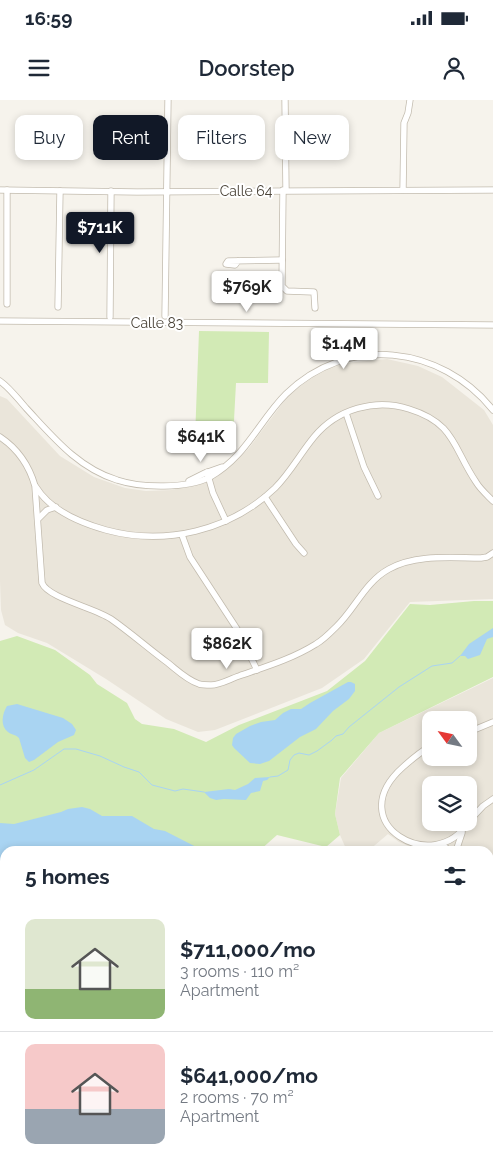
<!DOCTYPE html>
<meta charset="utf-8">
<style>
:root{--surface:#fff;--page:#f2f2f3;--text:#1f2937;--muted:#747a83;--line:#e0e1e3;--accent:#111827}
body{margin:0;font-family:Raleway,sans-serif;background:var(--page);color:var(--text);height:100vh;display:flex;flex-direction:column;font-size:19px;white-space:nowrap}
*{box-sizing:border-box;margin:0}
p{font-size:16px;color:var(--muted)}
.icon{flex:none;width:28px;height:28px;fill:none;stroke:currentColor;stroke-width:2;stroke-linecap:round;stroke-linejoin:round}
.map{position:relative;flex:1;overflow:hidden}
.side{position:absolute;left:0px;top:746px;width:494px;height:321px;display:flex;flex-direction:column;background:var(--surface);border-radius:15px 15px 0 0;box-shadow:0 2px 8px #0003}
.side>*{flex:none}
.guide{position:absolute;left:15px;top:15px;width:464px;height:45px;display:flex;gap:10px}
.needle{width:32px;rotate:303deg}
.controls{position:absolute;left:422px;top:611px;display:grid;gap:10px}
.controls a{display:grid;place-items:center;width:55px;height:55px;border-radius:10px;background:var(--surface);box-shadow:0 2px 8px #0003;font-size:25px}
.price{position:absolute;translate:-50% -42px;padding:0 11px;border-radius:5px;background:#fff;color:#222;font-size:16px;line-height:32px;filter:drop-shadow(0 1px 2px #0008)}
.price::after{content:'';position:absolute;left:50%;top:30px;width:15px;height:11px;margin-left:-8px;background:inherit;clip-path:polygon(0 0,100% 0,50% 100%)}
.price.active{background:var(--accent);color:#fff}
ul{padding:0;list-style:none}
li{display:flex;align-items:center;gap:15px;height:125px;padding:0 25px}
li+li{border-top:1px solid var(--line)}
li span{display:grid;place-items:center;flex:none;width:140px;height:100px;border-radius:10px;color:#555}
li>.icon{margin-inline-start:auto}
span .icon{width:60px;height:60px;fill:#fffc;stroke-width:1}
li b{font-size:21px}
h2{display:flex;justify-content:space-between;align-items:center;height:60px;padding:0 25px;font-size:21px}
.pill{padding:0 18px;border-radius:10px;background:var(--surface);box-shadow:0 2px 8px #0003;font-size:18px;line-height:45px}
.pill.active{background:var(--accent);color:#fff}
.status{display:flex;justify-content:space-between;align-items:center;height:35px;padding:0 25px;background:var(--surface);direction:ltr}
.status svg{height:14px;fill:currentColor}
header{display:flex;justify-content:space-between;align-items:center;height:65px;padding:0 25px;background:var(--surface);font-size:22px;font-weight:600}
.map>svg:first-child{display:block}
</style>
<div class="status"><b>16:59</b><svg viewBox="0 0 49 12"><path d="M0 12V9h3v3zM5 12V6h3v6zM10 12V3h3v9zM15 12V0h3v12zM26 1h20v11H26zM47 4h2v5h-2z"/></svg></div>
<header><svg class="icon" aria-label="menu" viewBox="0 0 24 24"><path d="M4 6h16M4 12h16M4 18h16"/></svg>Doorstep<svg class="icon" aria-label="person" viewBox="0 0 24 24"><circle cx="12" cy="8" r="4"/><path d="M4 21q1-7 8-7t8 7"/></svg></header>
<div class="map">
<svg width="493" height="1067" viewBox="0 0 493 1067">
<rect width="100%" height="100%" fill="#f6f3ec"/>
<g fill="#eae5da" fill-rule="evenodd">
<polygon points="387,259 418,266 442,277 484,310 493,325 493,499 410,502 364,559 322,588 215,630 198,632 166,619 106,579 47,543 18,533 5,525 1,510 0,481 0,296 7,299 60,356 94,377 125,388 146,391 172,390 214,377 240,357 249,348 288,296 318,272 346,263"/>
<path d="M493,578v285l-4,-3v-109l-71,-1 -19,-8 -11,-8 -20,17h-21l-7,-16 -5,-21 6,-36 38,-45zM431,620h38v38h-38zM431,685h38v37h-38z"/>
<polygon points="432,1062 435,1067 340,1067 338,1063"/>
</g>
<g fill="#d2eab5">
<polygon points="199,231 269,232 268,283 236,283 233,339 195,338"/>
<polygon points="474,501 493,501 493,577 379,633 340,678 335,714 340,735 326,747 277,735 259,751 5,751 5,778 0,778 0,541 17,536 55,550 90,575 97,584 127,603 135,619 142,624 174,629 206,642 239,625 327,591 365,561 410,504 430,505"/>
<polygon points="0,851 5,866 5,1038 0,1035"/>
<polygon points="489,991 493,999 493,1067 440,1067 437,1063 489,1062"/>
<polygon points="33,1063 109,1063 104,1067 37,1067"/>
<polygon points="241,1063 337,1062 339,1067 222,1067 241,1066"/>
</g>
<g fill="#a9d4f2">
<polygon points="493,528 493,537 487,539 480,555 468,559 465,556 460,556 469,544"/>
<polygon points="348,582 351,582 355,584 355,591 349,599 333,611 316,629 300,637 269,661 260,664 250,663 234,648 232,645 233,638 236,634 250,626 261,622 275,620 283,613 291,609 301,609 310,603"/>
<path d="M17,604l46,14 9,6 4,6 -2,5 -16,7 -24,18 -5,2 -4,-4 -6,-20c-4,-4 -7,-3 -11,-6 -8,-6 -6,-18 -1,-26z"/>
<polygon points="270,677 267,680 263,681 260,691 251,693 246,700 224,699 216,700 210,698 204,692 229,689 235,690 248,684 255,678"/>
<polygon points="82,707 90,709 102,716 132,716 154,729 165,731 204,751 5,751 5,763 0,763 0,723 14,724 61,712 68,709"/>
</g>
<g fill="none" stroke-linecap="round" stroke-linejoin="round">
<g stroke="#a9d4f2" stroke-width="1">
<polyline points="270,677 278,676 288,670 290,660 294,655 299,653 309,655 317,651 332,640 336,636 343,634 349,627 399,587 432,566 452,563 460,556"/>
<polyline points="0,685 34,670 64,649 76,649 100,656 124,667 139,672 152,685 175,691 183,689 204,692"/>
<polyline points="0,1045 5,1048"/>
<polyline points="20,1062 22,1067"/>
</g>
<defs>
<g id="minor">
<polyline points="285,0 286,90"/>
<polyline points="0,90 137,92 493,90"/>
<polyline points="283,90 282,186 287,191 314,192 315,208"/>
<polyline points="403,90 404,23 408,13 410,0"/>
<polyline points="238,161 235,165 226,164 228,161 282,160"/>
<polyline points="7,204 7,90"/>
<polyline points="58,207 60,91"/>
<polyline points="165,216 168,0"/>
<polyline points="110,217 111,91"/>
<polyline points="0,221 493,225"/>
<path d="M0,281c10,7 18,18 26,27 27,29 52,60 91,72 24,8 70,9 93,-3 36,-20 49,-56 76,-83 61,-60 155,-49 207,16"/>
<polyline points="346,313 364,367 378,396"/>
<path d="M0,337c18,12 29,28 35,49l7,97c6,15 53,25 69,36 20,14 38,30 57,44 10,8 19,17 31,21 4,1 8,1 12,1 9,0 19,-6 28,-9 26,-9 53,-17 77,-32 7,-4 14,-11 20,-17 19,-18 29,-45 53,-58 27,-15 62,-11 92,-11l6,-1 6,-4"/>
<polyline points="207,372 213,393 226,421"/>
<polyline points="189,381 205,373 222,367"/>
<path d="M36,387c14,23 45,36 70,43 59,16 124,1 169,-42 15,-15 25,-34 39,-51 23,-28 61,-39 95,-28 46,14 44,39 67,73 4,7 11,13 17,19"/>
<polyline points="265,397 296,444 304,453"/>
<polyline points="39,418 47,410 56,407"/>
<polyline points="182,435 190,457 237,529 257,570"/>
<polyline points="469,632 493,622"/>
<path d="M431,646c-10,5 -19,13 -28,21 -64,57 33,110 65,55"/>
<polyline points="469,721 483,706 493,699"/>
<polyline points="441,744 450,751"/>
<polyline points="456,751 462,733"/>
<polyline points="489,832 490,836 489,839"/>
<polyline points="489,864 493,866"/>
<polyline points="387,1062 389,1067"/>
</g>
</defs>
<use href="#minor" stroke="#c2bbae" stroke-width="7"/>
<use href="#minor" stroke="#fff" stroke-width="5.5"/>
</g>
<g text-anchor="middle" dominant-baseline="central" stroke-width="4" stroke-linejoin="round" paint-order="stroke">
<g font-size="14" fill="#4b4439" stroke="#fff">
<text x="246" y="91">Calle 64</text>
<text x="157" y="223">Calle 83</text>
</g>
</g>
</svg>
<div class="controls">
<a><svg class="needle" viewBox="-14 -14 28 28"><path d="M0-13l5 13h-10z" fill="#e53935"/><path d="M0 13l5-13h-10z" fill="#747a83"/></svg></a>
<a><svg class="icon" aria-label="layers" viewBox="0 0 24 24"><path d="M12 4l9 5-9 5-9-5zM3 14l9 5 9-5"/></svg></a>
</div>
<b class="price active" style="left:100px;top:154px">$711K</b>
<b class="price" style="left:247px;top:213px">$769K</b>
<b class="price" style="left:344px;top:270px">$1.4M</b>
<b class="price" style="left:201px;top:363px">$641K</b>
<b class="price" style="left:227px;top:570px">$862K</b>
<div class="guide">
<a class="pill">Buy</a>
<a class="pill active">Rent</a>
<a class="pill">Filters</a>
<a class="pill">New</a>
</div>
<section class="side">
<h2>5 homes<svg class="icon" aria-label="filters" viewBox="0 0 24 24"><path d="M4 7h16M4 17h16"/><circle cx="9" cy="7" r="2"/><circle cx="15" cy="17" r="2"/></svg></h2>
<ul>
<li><span style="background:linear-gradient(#dfe7d0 70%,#8fb573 0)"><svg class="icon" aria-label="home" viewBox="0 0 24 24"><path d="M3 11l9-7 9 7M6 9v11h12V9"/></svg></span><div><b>$711,000/mo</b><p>3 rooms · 110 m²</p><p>Apartment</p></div></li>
<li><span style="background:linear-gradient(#f6c9c9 65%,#9aa5b1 0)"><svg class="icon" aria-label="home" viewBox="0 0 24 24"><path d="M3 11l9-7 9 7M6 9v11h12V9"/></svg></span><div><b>$641,000/mo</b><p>2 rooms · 70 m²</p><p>Apartment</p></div></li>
</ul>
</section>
</div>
